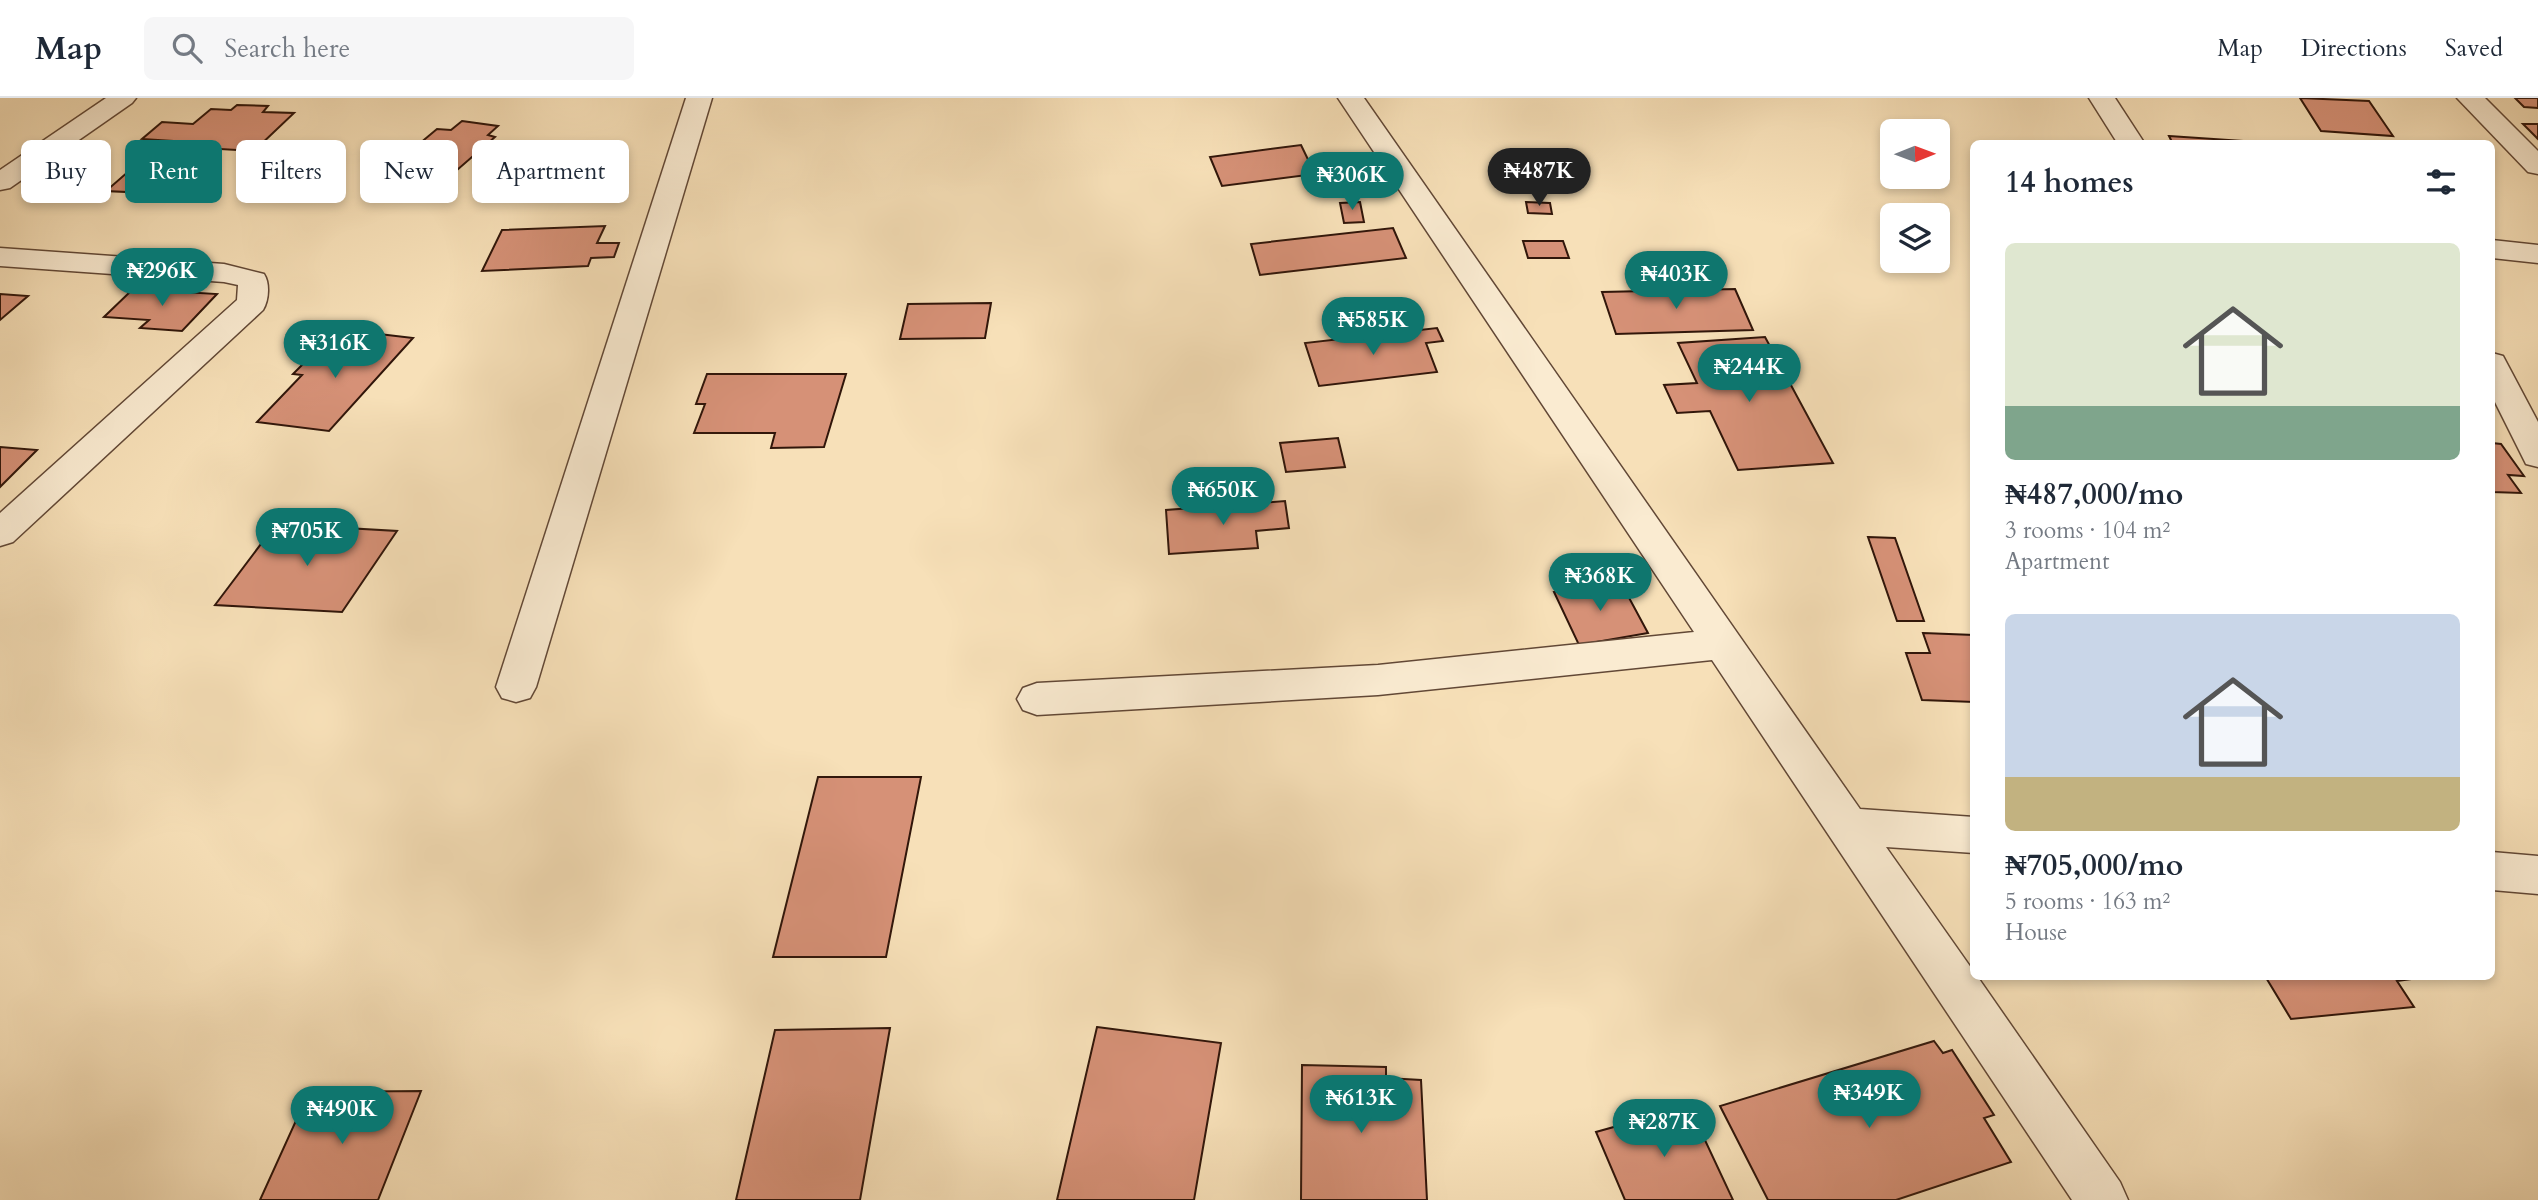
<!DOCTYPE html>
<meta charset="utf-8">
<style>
:root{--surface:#fff;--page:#f6f6f7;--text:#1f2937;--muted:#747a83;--line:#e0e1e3;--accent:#0f766e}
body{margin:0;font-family:Cardo,serif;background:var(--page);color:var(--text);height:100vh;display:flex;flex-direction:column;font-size:26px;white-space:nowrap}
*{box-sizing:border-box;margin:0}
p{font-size:23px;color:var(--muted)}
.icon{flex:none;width:38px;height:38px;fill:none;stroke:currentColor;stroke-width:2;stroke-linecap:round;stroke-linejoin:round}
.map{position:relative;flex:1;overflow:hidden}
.drawer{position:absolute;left:1970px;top:42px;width:525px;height:840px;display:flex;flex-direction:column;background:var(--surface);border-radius:10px;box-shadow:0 4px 10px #0003}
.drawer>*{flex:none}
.guide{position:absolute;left:21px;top:42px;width:665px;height:63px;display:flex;gap:14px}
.needle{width:46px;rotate:89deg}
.controls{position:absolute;left:1880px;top:21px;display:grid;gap:14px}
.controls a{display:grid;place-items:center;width:70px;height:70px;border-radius:10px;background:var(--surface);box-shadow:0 4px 10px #0003;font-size:35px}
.price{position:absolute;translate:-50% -60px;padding:0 16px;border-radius:24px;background:var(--accent);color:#fff;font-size:23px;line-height:46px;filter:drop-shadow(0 2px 4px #0008)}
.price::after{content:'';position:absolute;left:50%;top:42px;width:21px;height:16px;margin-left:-10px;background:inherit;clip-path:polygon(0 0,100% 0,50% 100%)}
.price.current{background:#222;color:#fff}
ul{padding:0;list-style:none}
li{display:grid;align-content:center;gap:14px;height:371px;padding:0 35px}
li span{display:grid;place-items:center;height:217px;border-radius:10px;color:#555}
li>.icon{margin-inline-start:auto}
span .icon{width:126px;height:126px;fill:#fffc;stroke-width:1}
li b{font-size:30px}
h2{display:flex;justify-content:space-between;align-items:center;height:84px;padding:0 35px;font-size:30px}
.chip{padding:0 24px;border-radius:10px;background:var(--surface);box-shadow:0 4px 10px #0003;font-size:24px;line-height:63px}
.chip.current{background:var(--accent);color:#fff}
header{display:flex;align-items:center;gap:42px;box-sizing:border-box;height:98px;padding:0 35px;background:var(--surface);border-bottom:2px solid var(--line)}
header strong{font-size:33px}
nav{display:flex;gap:38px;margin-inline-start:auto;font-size:24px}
.search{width:490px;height:63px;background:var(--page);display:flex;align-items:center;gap:18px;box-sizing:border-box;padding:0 24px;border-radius:10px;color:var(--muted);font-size:26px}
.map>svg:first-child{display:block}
</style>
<header>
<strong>Map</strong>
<div class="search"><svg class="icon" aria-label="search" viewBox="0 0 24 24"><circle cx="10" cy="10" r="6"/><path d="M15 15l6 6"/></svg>Search here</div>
<nav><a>Map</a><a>Directions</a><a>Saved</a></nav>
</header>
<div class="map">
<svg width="2538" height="1102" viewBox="0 0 2538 1102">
<rect width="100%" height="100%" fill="#f7e0b8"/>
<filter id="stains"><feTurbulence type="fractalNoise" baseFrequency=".00286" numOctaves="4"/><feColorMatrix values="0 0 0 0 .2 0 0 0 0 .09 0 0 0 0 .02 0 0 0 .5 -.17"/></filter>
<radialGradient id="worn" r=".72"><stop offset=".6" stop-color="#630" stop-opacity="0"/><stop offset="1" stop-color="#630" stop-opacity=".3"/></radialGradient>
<g fill="#d69177" stroke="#31160a" stroke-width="2">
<polygon points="2300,0 2369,3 2393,38 2321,33"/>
<polygon points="2515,0 2538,0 2538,10 2524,9"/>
<polygon points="237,7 268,8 263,14 294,15 254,53 168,48 175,43 142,41 162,24 193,26 211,11 231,12"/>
<polygon points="462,23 498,28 488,37 495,39 449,79 389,71 437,31 451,32"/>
<polygon points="2523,26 2538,26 2538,41"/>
<polygon points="2169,38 2289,46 2173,46"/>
<polygon points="1301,47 1315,76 1222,88 1210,59"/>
<polygon points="137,66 199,68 169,96 106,93"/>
<polygon points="601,82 596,99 552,102 557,85"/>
<polygon points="1360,104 1364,124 1344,125 1340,105"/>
<polygon points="1526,104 1550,105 1552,116 1528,115"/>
<polygon points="605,128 597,145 619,145 614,159 591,160 588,168 482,173 502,132"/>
<polygon points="1393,130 1406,160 1260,177 1251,146"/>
<polygon points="1523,143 1563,143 1569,160 1528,160"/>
<polygon points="133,191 217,196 182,233 140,230 149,222 104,219"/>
<polygon points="1735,191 1753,232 1616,236 1602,194"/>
<polygon points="0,196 28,198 0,222"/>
<polygon points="991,205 985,240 900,241 908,206"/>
<polygon points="1437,230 1443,243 1426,245 1437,274 1319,288 1305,245"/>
<polygon points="345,232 413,240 329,333 257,324 302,277 293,276 315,254 324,255"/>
<polygon points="1765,239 1833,365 1738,372 1710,313 1677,315 1664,287 1697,285 1678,245"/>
<polygon points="707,276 846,276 824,349 771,350 775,335 694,335 705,306 696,306"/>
<polygon points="1338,340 1345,369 1286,374 1280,345"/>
<polygon points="2492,345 2501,346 2524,378 2508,377 2521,395 2492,394"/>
<polygon points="0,349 37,352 0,389"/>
<polygon points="1285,403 1289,430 1256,433 1258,450 1169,456 1166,412"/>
<polygon points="276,426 397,433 342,514 215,507"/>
<polygon points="1868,439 1895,440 1924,523 1897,523"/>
<polygon points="1620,483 1648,535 1579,547 1554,494"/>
<polygon points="1923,535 1974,537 1974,604 1922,602 1906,555 1930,555"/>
<polygon points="818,679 921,679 886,859 773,859"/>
<polygon points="2265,878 2425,878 2426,879 2397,883 2414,909 2291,921"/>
<polygon points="1097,929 1221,945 1194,1102 1057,1102"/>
<polygon points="890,930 860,1102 736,1102 775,932"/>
<polygon points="1934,943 1943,955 1952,952 1994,1017 1984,1020 2011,1064 1896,1102 1768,1102 1720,1008"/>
<polygon points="1302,967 1386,969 1386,980 1421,982 1427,1102 1301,1102"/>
<polygon points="421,993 378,1102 260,1102 309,994"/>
<polygon points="1689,1008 1733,1102 1625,1102 1596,1034"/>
</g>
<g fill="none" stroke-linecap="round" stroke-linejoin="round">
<defs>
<g id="street">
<polygon points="106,0 136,0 132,5 10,90 0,92 0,72"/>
<polygon points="686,0 712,0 536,589 530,600 516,604 502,600 496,589"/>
<polygon points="1338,0 1364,0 1860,711 1974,719 1974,755 1886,749 1974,874 1974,878 1977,878 2120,1084 2128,1102 2072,1102 1712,562 1378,597 1037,617 1023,612 1017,601 1023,590 1037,585 1378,567 1694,534"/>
<polygon points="2089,0 2115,0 2145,46 2118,46"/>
<polygon points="2457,0 2485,0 2538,53 2538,76 2528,74"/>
<polygon points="2492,142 2538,147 2538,165 2492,160"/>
<path d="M0,150l224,16 40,10c6,9 5,26 -1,36l-250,232 -13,4v-33l237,-213 1,-15 -14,-3 -224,-16z"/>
<polygon points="2492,255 2503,258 2538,324 2538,369 2526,366 2492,298"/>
<polygon points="2492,754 2538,758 2538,796 2492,792"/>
</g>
</defs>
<use href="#street" stroke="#624836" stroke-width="3"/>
<use href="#street" fill="#faebd1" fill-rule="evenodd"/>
</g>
<rect width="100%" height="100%" filter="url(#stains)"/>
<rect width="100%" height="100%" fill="url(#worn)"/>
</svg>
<div class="controls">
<a><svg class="needle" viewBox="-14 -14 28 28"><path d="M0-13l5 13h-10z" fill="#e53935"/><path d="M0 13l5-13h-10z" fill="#747a83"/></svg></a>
<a><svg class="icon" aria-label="layers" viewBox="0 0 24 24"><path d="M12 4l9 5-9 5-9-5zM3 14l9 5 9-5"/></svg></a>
</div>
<b class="price current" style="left:1539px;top:110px">₦487K</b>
<b class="price" style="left:1352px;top:114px">₦306K</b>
<b class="price" style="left:162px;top:210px">₦296K</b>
<b class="price" style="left:1676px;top:213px">₦403K</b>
<b class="price" style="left:1373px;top:259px">₦585K</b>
<b class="price" style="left:335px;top:282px">₦316K</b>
<b class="price" style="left:1749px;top:306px">₦244K</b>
<b class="price" style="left:1223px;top:429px">₦650K</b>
<b class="price" style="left:307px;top:470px">₦705K</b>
<b class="price" style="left:1600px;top:515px">₦368K</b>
<b class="price" style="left:1869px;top:1032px">₦349K</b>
<b class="price" style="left:1361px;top:1037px">₦613K</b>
<b class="price" style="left:342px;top:1048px">₦490K</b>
<b class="price" style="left:1664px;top:1061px">₦287K</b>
<div class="guide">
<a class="chip">Buy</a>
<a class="chip current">Rent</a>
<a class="chip">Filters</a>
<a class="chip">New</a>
<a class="chip">Apartment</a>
</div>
<section class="drawer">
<h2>14 homes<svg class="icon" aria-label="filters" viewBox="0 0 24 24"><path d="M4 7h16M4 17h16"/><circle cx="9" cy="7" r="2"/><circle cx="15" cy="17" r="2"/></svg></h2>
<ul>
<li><span style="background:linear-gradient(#dfe7d0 75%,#7fa58c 0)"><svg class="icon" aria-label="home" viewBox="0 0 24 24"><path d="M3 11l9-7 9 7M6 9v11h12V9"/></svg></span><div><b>₦487,000/mo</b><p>3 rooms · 104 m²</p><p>Apartment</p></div></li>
<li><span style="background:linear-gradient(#c9d6e8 75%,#c2b280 0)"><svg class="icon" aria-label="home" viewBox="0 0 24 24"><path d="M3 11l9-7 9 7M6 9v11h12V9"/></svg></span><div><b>₦705,000/mo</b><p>5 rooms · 163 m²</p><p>House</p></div></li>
</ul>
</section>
</div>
